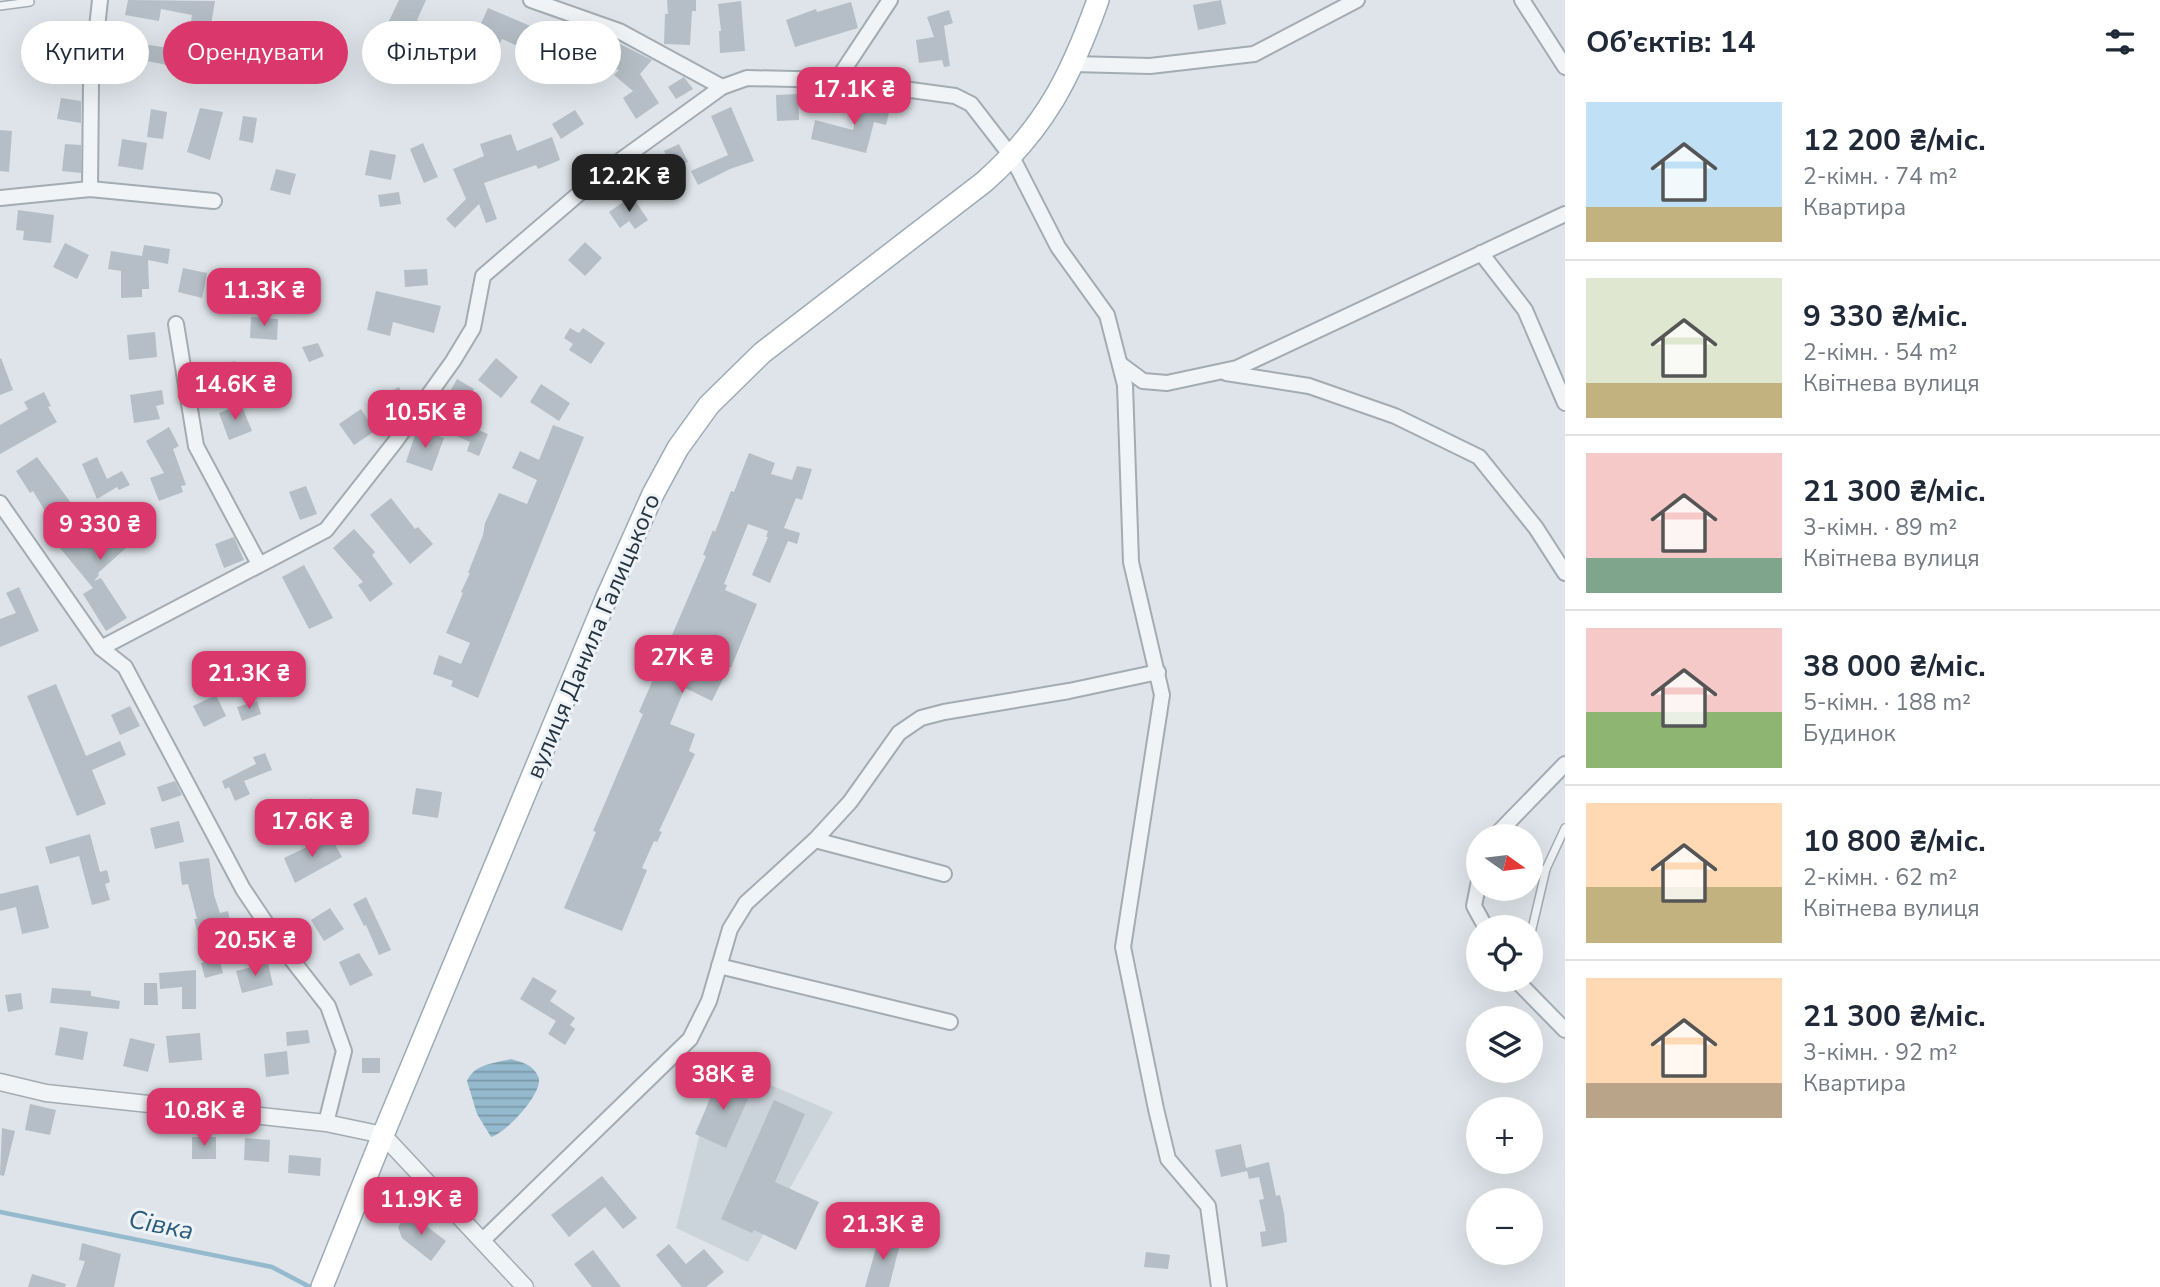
<!DOCTYPE html>
<html lang="uk">
<meta charset="utf-8">
<style>
:root{--surface:#fff;--page:#f6f6f7;--text:#1f2937;--muted:#747a83;--line:#e0e1e3;--accent:#da376c}
body{margin:0;font-family:"Nunito Sans",sans-serif;background:var(--page);color:var(--text);height:100vh;display:flex;flex-direction:column;font-size:26px;white-space:nowrap}
*{box-sizing:border-box;margin:0}
p{font-size:23px;color:var(--muted)}
.icon{flex:none;width:38px;height:38px;fill:none;stroke:currentColor;stroke-width:2;stroke-linecap:round;stroke-linejoin:round}
.map{position:relative;flex:1;overflow:hidden}
.side{display:flex;flex-direction:column;background:var(--surface);width:595px}
.side>*{flex:none}
.guide{position:absolute;left:21px;top:21px;width:665px;height:63px;display:flex;gap:14px}
.needle{width:46px;rotate:104deg}
.fabs{position:absolute;left:1466px;top:824px;display:grid;gap:14px}
.fabs a{display:grid;place-items:center;width:77px;height:77px;border-radius:50%;background:var(--surface);box-shadow:0 7px 28px #0002;font-size:35px}
.price{position:absolute;translate:-50% -60px;padding:0 16px;border-radius:14px;background:var(--accent);color:#fff;font-size:23px;line-height:46px;filter:drop-shadow(0 2px 4px #0008)}
.price::after{content:'';position:absolute;left:50%;top:42px;width:21px;height:16px;margin-left:-10px;background:inherit;clip-path:polygon(0 0,100% 0,50% 100%)}
.price.active{background:#222;color:#fff}
ul{padding:0;list-style:none}
li{display:flex;align-items:center;gap:21px;height:175px;padding:0 21px}
li+li{border-top:2px solid var(--line)}
li span{display:grid;place-items:center;flex:none;width:196px;height:140px;border-radius:0px;color:#555}
li>.icon{margin-inline-start:auto}
span .icon{width:84px;height:84px;fill:#fffc;stroke-width:1}
li b{font-size:30px}
h2{display:flex;justify-content:space-between;align-items:center;height:84px;padding:0 21px;font-size:30px}
.pill{padding:0 24px;border-radius:32px;background:var(--surface);box-shadow:0 7px 28px #0002;font-size:24px;line-height:63px}
.pill.active{background:var(--accent);color:#fff}
main{display:flex;flex:1;min-height:0}
.map>svg:first-child{display:block}
</style>
<main>
<div class="map">
<svg width="1565" height="1287" viewBox="0 0 1565 1287">
<defs>
<pattern id="water-rules" width="6" height="5" patternUnits="userSpaceOnUse" patternTransform="scale(1.75)"><rect width="6" height="5" fill="#95bacd"/><path d="M0 2.5h6" fill="none" stroke="#7998a8"/></pattern>
</defs>
<rect width="100%" height="100%" fill="#dee4e9"/>
<polygon fill="#ccd4db" points="718,1062 833,1112 748,1262 676,1228"/>
<path fill="url(#water-rules)" d="M511,1059c11,3 22,6 27,17 8,15 -33,58 -47,61l-14,-23 -10,-33c7,-17 28,-18 44,-22z"/>
<g fill="none" stroke-linecap="round" stroke-linejoin="round">
<polyline stroke="#95bacd" stroke-width="4.5" points="0,1212 272,1267 310,1287"/>
</g>
<g fill="#b5bec6">
<polygon points="128,0 215,1 205,60 199,58 198,63 185,61 192,15 161,9 159,21 125,15"/>
<polygon points="399,0 426,0 417,20 428,26 421,42 387,25"/>
<polygon points="667,0 696,0 696,11 692,11 690,45 664,44 665,14 668,14"/>
<polygon points="1221,0 1226,24 1198,30 1193,5"/>
<polygon points="741,1 745,51 720,53 719,31 721,31 718,4"/>
<polygon points="851,2 858,28 795,47 786,20 816,9 817,12"/>
<polygon points="488,8 561,39 565,26 601,38 602,35 652,60 640,74 659,103 636,119 623,98 633,91 614,75 619,70 538,45 534,53 502,39 500,43 477,32"/>
<polygon points="949,10 953,23 944,26 950,66 944,67 942,60 919,63 916,40 934,37 927,17"/>
<polygon points="116,34 144,40 143,44 175,49 172,66 112,54"/>
<polygon points="684,77 693,89 676,99 668,87"/>
<polygon points="798,94 799,120 777,121 776,95"/>
<polygon points="61,98 81,101 81,123 57,119"/>
<polygon points="861,98 891,105 886,125 874,122 866,153 811,139 815,120 853,130"/>
<polygon points="731,107 754,161 730,169 698,185 691,171 728,155 711,116"/>
<polygon points="200,108 223,112 210,160 187,152"/>
<polygon points="151,109 167,112 163,139 147,137"/>
<polygon points="575,110 584,124 561,139 552,124"/>
<polygon points="243,116 257,118 253,143 239,140"/>
<polygon points="0,130 12,131 9,172 0,171"/>
<polygon points="511,134 517,151 552,137 560,160 538,169 536,165 484,183 497,219 486,223 479,204 455,228 446,219 466,199 453,169 484,156 480,144"/>
<polygon points="122,139 147,143 143,170 118,166"/>
<polygon points="423,143 438,177 424,183 410,149"/>
<polygon points="65,144 81,145 81,173 62,171"/>
<polygon points="679,144 688,162 673,169 664,151"/>
<polygon points="370,150 396,155 391,180 365,175"/>
<polygon points="276,169 296,174 290,195 270,190"/>
<polygon points="399,192 401,204 380,207 378,195"/>
<polygon points="632,196 648,220 635,229 629,221 620,228 609,212"/>
<polygon points="18,210 54,215 51,243 23,240 24,231 16,230"/>
<polygon points="585,242 602,258 585,276 568,260"/>
<polygon points="65,243 89,255 77,279 53,267"/>
<polygon points="144,245 170,249 168,264 148,260 149,289 142,289 142,297 121,298 121,271 108,269 111,251 142,256"/>
<polygon points="183,268 207,273 202,298 178,292"/>
<polygon points="427,269 428,285 405,287 404,270"/>
<polygon points="376,291 441,306 434,333 393,322 390,336 367,330"/>
<polygon points="251,317 278,319 277,340 250,338"/>
<polygon points="570,328 579,333 583,328 605,343 591,364 569,350 573,344 564,338"/>
<polygon points="155,332 157,357 129,360 127,335"/>
<polygon points="318,343 324,356 309,362 302,347"/>
<polygon points="1,358 13,390 0,395 0,359"/>
<polygon points="496,358 518,377 501,398 478,380"/>
<polygon points="235,361 240,386 212,392 207,367"/>
<polygon points="457,379 474,389 464,408 446,399"/>
<polygon points="541,384 570,403 559,421 530,402"/>
<polygon points="399,387 409,407 403,414 395,418 383,395"/>
<polygon points="162,390 164,404 156,406 160,419 134,423 130,395"/>
<polygon points="44,392 51,406 48,407 57,422 0,454 0,425 28,409 24,402"/>
<polygon points="241,404 252,431 229,440 219,413"/>
<polygon points="361,409 375,431 354,445 339,424"/>
<polygon points="457,421 488,434 479,456 467,451 470,442 452,434"/>
<polygon points="553,425 584,437 478,698 451,686 453,681 433,674 439,655 461,664 470,643 446,633 463,593 461,592 470,573 468,573 483,535 485,523 499,493 527,504 537,480 512,468 520,451 539,460"/>
<polygon points="169,427 179,446 173,449 186,485 181,486 183,492 159,501 150,478 164,473 146,441"/>
<polygon points="417,429 444,438 432,471 406,462"/>
<polygon points="749,453 775,463 771,474 792,480 797,466 812,469 802,500 796,498 784,528 800,533 797,544 788,541 770,583 752,575 768,537 766,537 768,531 748,524 724,584 727,585 725,590 757,604 731,668 729,667 712,701 685,688 670,724 695,734 689,751 695,754 659,831 662,832 657,842 654,841 642,868 647,870 622,931 564,908 596,832 593,831 643,714 639,712 706,556 703,555 713,530 715,532 731,491 734,492"/>
<polygon points="37,457 77,511 54,526 33,491 30,493 16,471"/>
<polygon points="97,457 107,479 122,471 130,485 119,490 117,487 97,499 82,464"/>
<polygon points="306,486 317,514 300,520 289,492"/>
<polygon points="391,498 415,529 418,527 433,544 410,564 370,515"/>
<polygon points="108,508 137,538 98,573 99,575 94,581 101,578 127,618 106,631 83,594 93,588 60,548"/>
<polygon points="354,529 375,552 372,555 393,584 370,602 358,585 363,582 333,548"/>
<polygon points="234,537 244,560 224,568 215,544"/>
<polygon points="304,565 333,618 309,629 282,577"/>
<polygon points="19,587 39,631 0,647 0,619 16,613 6,593"/>
<polygon points="56,684 86,756 120,741 126,755 92,770 106,804 77,816 27,696"/>
<polygon points="216,695 226,716 204,727 193,706"/>
<polygon points="257,701 261,714 242,721 237,707"/>
<polygon points="130,706 140,726 120,735 111,715"/>
<polygon points="265,753 272,770 244,781 250,794 235,801 229,787 225,789 222,781 256,764 253,757"/>
<polygon points="175,781 182,795 162,802 157,787"/>
<polygon points="416,788 442,792 438,818 412,814"/>
<polygon points="312,798 320,819 307,825 306,823 273,838 262,816 288,804 289,807"/>
<polygon points="179,821 184,842 155,849 150,828"/>
<polygon points="90,834 100,872 107,870 110,882 105,884 110,900 92,905 79,856 50,864 45,847"/>
<polygon points="331,837 342,857 295,883 284,858 307,847 308,849"/>
<polygon points="209,858 214,895 220,913 228,911 231,925 237,923 243,944 224,950 217,926 197,931 194,919 197,919 188,884 182,885 179,862"/>
<polygon points="38,885 49,928 22,934 16,907 0,911 0,894"/>
<polygon points="366,897 391,950 379,955 366,925 364,926 353,904"/>
<polygon points="330,908 344,929 324,941 311,920"/>
<polygon points="359,953 373,975 350,986 339,962"/>
<polygon points="219,958 223,973 205,978 201,963"/>
<polygon points="268,963 273,985 242,993 236,971"/>
<polygon points="196,970 196,1009 182,1009 182,987 160,989 159,973"/>
<polygon points="533,977 557,991 550,1001 575,1018 570,1025 575,1029 565,1045 548,1034 556,1021 520,999"/>
<polygon points="144,983 157,983 158,1005 144,1005"/>
<polygon points="52,988 91,991 91,996 120,1001 119,1009 50,1003"/>
<polygon points="21,993 23,1009 8,1012 5,995"/>
<polygon points="60,1027 88,1032 83,1060 55,1055"/>
<polygon points="308,1030 310,1043 287,1046 286,1032"/>
<polygon points="200,1033 202,1060 169,1063 166,1036"/>
<polygon points="130,1038 155,1044 148,1072 123,1066"/>
<polygon points="287,1051 289,1074 266,1077 264,1054"/>
<rect x="362" y="1058" width="18" height="15"/>
<polygon points="720,1076 752,1090 726,1148 695,1134"/>
<polygon points="774,1100 805,1114 775,1182 819,1202 796,1250 754,1230 752,1233 721,1219"/>
<polygon points="30,1104 56,1110 50,1135 25,1130"/>
<polygon points="2,1128 15,1131 4,1176 0,1175"/>
<rect x="192" y="1137" width="24" height="22"/>
<polygon points="245,1138 270,1140 269,1162 244,1160"/>
<polygon points="1241,1144 1246,1168 1269,1162 1276,1196 1280,1195 1284,1213 1287,1242 1262,1247 1260,1232 1266,1231 1259,1200 1264,1199 1259,1177 1249,1179 1247,1171 1221,1177 1215,1150"/>
<polygon points="289,1155 321,1158 320,1176 288,1173"/>
<polygon points="602,1176 637,1218 623,1229 605,1207 569,1237 551,1215"/>
<polygon points="405,1217 417,1219 446,1241 431,1261 402,1238 398,1227"/>
<polygon points="880,1234 901,1240 889,1287 865,1287"/>
<polygon points="82,1243 121,1254 114,1287 76,1287 85,1261 79,1260"/>
<polygon points="669,1244 686,1264 704,1249 724,1272 706,1287 682,1287 656,1255"/>
<polygon points="593,1250 621,1287 592,1287 574,1264"/>
<polygon points="1146,1252 1170,1255 1168,1269 1144,1267"/>
<polygon points="32,1274 66,1284 65,1287 28,1287"/>
</g>
<g fill="none" stroke-linecap="round" stroke-linejoin="round">
<defs>
<g id="service">
<polyline points="0,6 30,2"/>
<polyline points="1531,872 1546,869"/>
<polyline points="1531,933 1546,869 1565,828"/>
</g>
<g id="minor">
<polyline points="531,0 619,31 722,87"/>
<polyline points="1522,0 1565,67"/>
<polyline points="1073,64 1150,66 1254,54 1357,0"/>
<polyline points="837,80 890,0"/>
<polyline points="90,189 91,82 100,0"/>
<polyline points="0,198 90,189 214,201"/>
<polyline points="1481,253 1525,310 1565,403"/>
<polyline points="176,324 196,446 259,564"/>
<polyline points="1120,364 1143,381 1167,383 1237,368 1565,214"/>
<polyline points="1226,373 1309,386 1395,416 1479,457 1536,528 1565,573"/>
<polyline points="0,503 101,648 125,667 243,889 282,947 328,1006 344,1051 326,1123"/>
<polyline points="101,648 326,530 395,442 453,361 473,328 483,276 603,173 722,87 747,78 837,80 955,96 971,104 1012,157 1058,247 1107,315 1125,385 1131,562 1162,695 1123,947 1156,1109 1168,1159 1208,1206 1219,1287"/>
<polyline points="1495,836 1565,764"/>
<polyline points="815,840 944,874"/>
<polyline points="1479,881 1474,906 1486,928"/>
<polyline points="719,966 950,1022"/>
<polyline points="1516,980 1565,1030"/>
<polyline points="482,1241 690,1039 709,1001 730,929 746,903 815,840 850,802 899,733 921,718 944,712 1069,691 1158,672"/>
</g>
<polyline id="tertiary" points="0,1082 46,1093 326,1123 383,1135 525,1287"/>
<path id="primary" d="M322,1287l61,-152 223,-536 47,-105 25,-46 31,-43 53,-52 222,-171c61,-54 87,-106 114,-182"/>
</defs>
<use href="#service" stroke="#a3acb3" stroke-width="10"/>
<use href="#minor" stroke="#a3acb3" stroke-width="18"/>
<use href="#tertiary" stroke="#a3acb3" stroke-width="19"/>
<use href="#primary" stroke="#9cabb6" stroke-width="24"/>
<use href="#service" stroke="#f1f4f7" stroke-width="7"/>
<use href="#minor" stroke="#f1f4f7" stroke-width="14"/>
<use href="#tertiary" stroke="#f1f4f7" stroke-width="16"/>
<use href="#primary" stroke="#fff" stroke-width="21"/>
</g>
<g text-anchor="middle" dominant-baseline="central" stroke-width="6" stroke-linejoin="round" paint-order="stroke">
<g font-size="24" fill="#263441" stroke="#edf3f6">
<text transform="translate(593 636) rotate(-67)">вулиця Данила Галицького</text>
</g>
<g font-size="26" font-style="italic" fill="#2c5c79" stroke="#edf3f6">
<text transform="translate(161 1225) rotate(11)">Сівка</text>
</g>
</g>
</svg>
<div class="fabs">
<a><svg class="needle" viewBox="-14 -14 28 28"><path d="M0-13l5 13h-10z" fill="#e53935"/><path d="M0 13l5-13h-10z" fill="#747a83"/></svg></a>
<a><svg class="icon" aria-label="locate" viewBox="0 0 24 24"><circle cx="12" cy="12" r="6"/><path d="M12 2v4M12 18v4M2 12h4M18 12h4"/></svg></a>
<a><svg class="icon" aria-label="layers" viewBox="0 0 24 24"><path d="M12 4l9 5-9 5-9-5zM3 14l9 5 9-5"/></svg></a>
<a>+</a>
<a>−</a>
</div>
<b class="price" style="left:854px;top:127px">17.1K ₴</b>
<b class="price active" style="left:629px;top:214px">12.2K ₴</b>
<b class="price" style="left:264px;top:328px">11.3K ₴</b>
<b class="price" style="left:235px;top:422px">14.6K ₴</b>
<b class="price" style="left:425px;top:450px">10.5K ₴</b>
<b class="price" style="left:100px;top:562px">9 330 ₴</b>
<b class="price" style="left:682px;top:695px">27K ₴</b>
<b class="price" style="left:249px;top:711px">21.3K ₴</b>
<b class="price" style="left:312px;top:859px">17.6K ₴</b>
<b class="price" style="left:255px;top:978px">20.5K ₴</b>
<b class="price" style="left:723px;top:1112px">38K ₴</b>
<b class="price" style="left:204px;top:1148px">10.8K ₴</b>
<b class="price" style="left:421px;top:1237px">11.9K ₴</b>
<b class="price" style="left:883px;top:1262px">21.3K ₴</b>
<div class="guide">
<a class="pill">Купити</a>
<a class="pill active">Орендувати</a>
<a class="pill">Фільтри</a>
<a class="pill">Нове</a>
</div>
</div>
<section class="side">
<h2>Об’єктів: 14<svg class="icon" aria-label="filters" viewBox="0 0 24 24"><path d="M4 7h16M4 17h16"/><circle cx="9" cy="7" r="2"/><circle cx="15" cy="17" r="2"/></svg></h2>
<ul>
<li><span style="background:linear-gradient(#bfe0f5 75%,#c2b280 0)"><svg class="icon" aria-label="home" viewBox="0 0 24 24"><path d="M3 11l9-7 9 7M6 9v11h12V9"/></svg></span><div><b>12 200 ₴/міс.</b><p>2-кімн. · 74 m²</p><p>Квартира</p></div></li>
<li><span style="background:linear-gradient(#dfe7d0 75%,#c2b280 0)"><svg class="icon" aria-label="home" viewBox="0 0 24 24"><path d="M3 11l9-7 9 7M6 9v11h12V9"/></svg></span><div><b>9 330 ₴/міс.</b><p>2-кімн. · 54 m²</p><p>Квітнева вулиця</p></div></li>
<li><span style="background:linear-gradient(#f6c9c9 75%,#7fa58c 0)"><svg class="icon" aria-label="home" viewBox="0 0 24 24"><path d="M3 11l9-7 9 7M6 9v11h12V9"/></svg></span><div><b>21 300 ₴/міс.</b><p>3-кімн. · 89 m²</p><p>Квітнева вулиця</p></div></li>
<li><span style="background:linear-gradient(#f6c9c9 60%,#8fb573 0)"><svg class="icon" aria-label="home" viewBox="0 0 24 24"><path d="M3 11l9-7 9 7M6 9v11h12V9"/></svg></span><div><b>38 000 ₴/міс.</b><p>5-кімн. · 188 m²</p><p>Будинок</p></div></li>
<li><span style="background:linear-gradient(#ffd9b3 60%,#c2b280 0)"><svg class="icon" aria-label="home" viewBox="0 0 24 24"><path d="M3 11l9-7 9 7M6 9v11h12V9"/></svg></span><div><b>10 800 ₴/міс.</b><p>2-кімн. · 62 m²</p><p>Квітнева вулиця</p></div></li>
<li><span style="background:linear-gradient(#ffd9b3 75%,#b9a48a 0)"><svg class="icon" aria-label="home" viewBox="0 0 24 24"><path d="M3 11l9-7 9 7M6 9v11h12V9"/></svg></span><div><b>21 300 ₴/міс.</b><p>3-кімн. · 92 m²</p><p>Квартира</p></div></li>
</ul>
</section>
</main>
